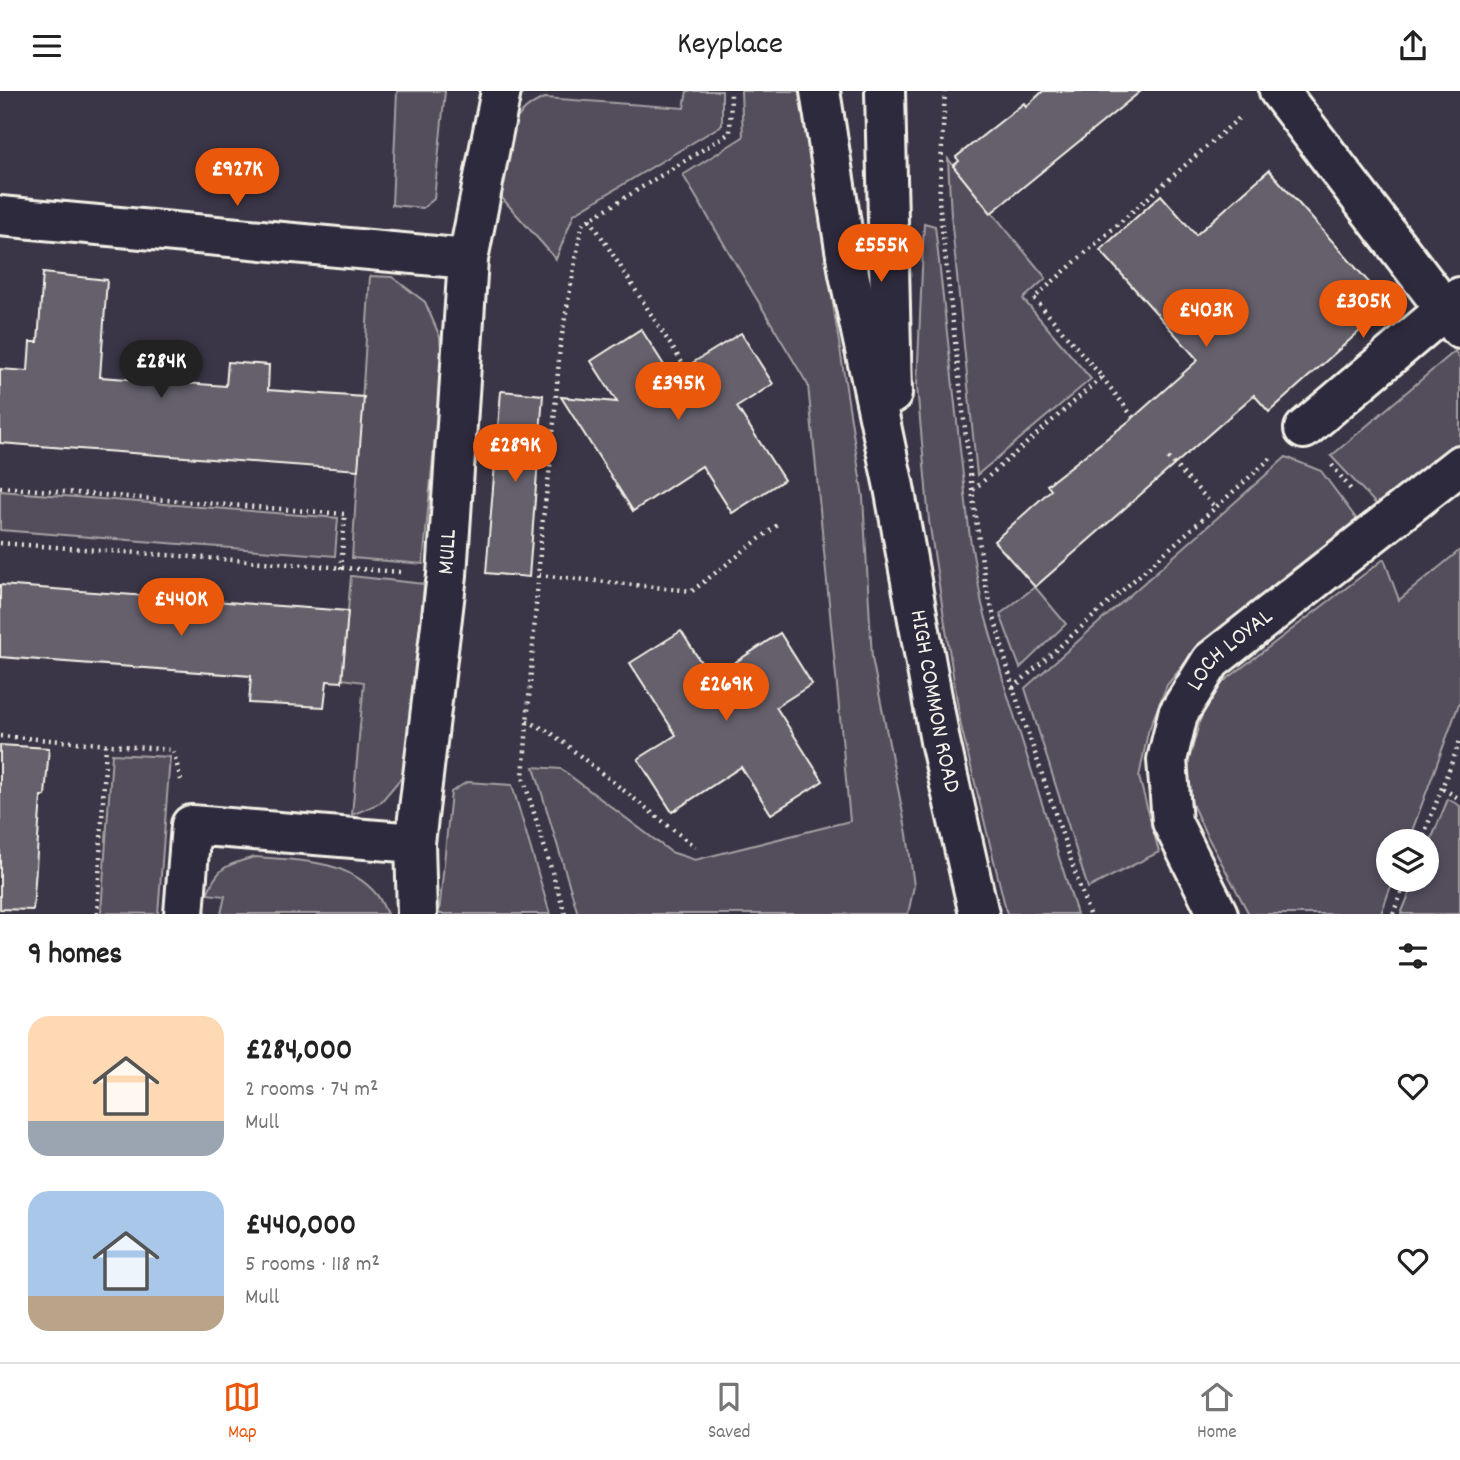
<!DOCTYPE html>
<meta charset="utf-8">
<style>
:root{--surface:#fff;--page:#f6f6f6;--text:#222;--muted:#767676;--line:#e0e0e0;--accent:#ea580c}
body{margin:0;font-family:Dekko,sans-serif;background:var(--page);color:var(--text);height:100vh;display:flex;flex-direction:column;font-size:26px;white-space:nowrap}
*{box-sizing:border-box;margin:0}
p{font-size:23px;color:var(--muted)}
.icon{flex:none;width:38px;height:38px;fill:none;stroke:currentColor;stroke-width:2;stroke-linecap:round;stroke-linejoin:round}
.map{position:relative;height:823px;overflow:hidden}
.sheet{display:flex;flex-direction:column;background:var(--surface);flex:1}
.sheet>*{flex:none}
.tools{position:absolute;left:1376px;top:738px;display:grid;gap:14px}
.tools a{display:grid;place-items:center;width:63px;height:63px;border-radius:50%;background:var(--surface);box-shadow:0 4px 10px #0003;font-size:35px}
.price{position:absolute;translate:-50% -60px;padding:0 16px;border-radius:24px;background:var(--accent);color:#fff;font-size:23px;line-height:46px;filter:drop-shadow(0 2px 4px #0008)}
.price::after{content:'';position:absolute;left:50%;top:42px;width:21px;height:16px;margin-left:-10px;background:inherit;clip-path:polygon(0 0,100% 0,50% 100%)}
.price.on{background:#222;color:#fff}
ul{padding:0;list-style:none}
li{display:flex;align-items:center;gap:21px;height:175px;padding:0 28px}
li span{display:grid;place-items:center;flex:none;width:196px;height:140px;border-radius:21px;color:#555}
li>.icon{margin-inline-start:auto}
span .icon{width:84px;height:84px;fill:#fffc;stroke-width:1}
li b{font-size:30px}
h2{display:flex;justify-content:space-between;align-items:center;height:84px;padding:0 28px;font-size:30px}
header{display:flex;justify-content:space-between;align-items:center;height:91px;padding:0 28px;background:var(--surface);font-size:32px;font-weight:600}
.tabs{display:flex;justify-content:space-around;align-items:center;height:98px;border-top:2px solid var(--line);background:var(--surface);font-size:19px;color:var(--muted)}
.tabs a{display:grid;justify-items:center;gap:4px}
.tabs .on{color:var(--accent)}
.map>svg:first-child{display:block}
</style>
<header><svg class="icon" aria-label="menu" viewBox="0 0 24 24"><path d="M4 6h16M4 12h16M4 18h16"/></svg>Keyplace<svg class="icon" aria-label="share" viewBox="0 0 24 24"><path d="M12 15V3M7 8l5-5 5 5M5 13v7h14v-7"/></svg></header>
<div class="map">
<svg width="1460" height="823" viewBox="0 0 1460 823">
<rect width="100%" height="100%" fill="#3b3647"/>
<filter id="ink" filterUnits="userSpaceOnUse"><feTurbulence type="fractalNoise" baseFrequency=".0143" numOctaves="2"/><feDisplacementMap in="SourceGraphic" scale="14" xChannelSelector="R" yChannelSelector="G"/><feConvolveMatrix kernelMatrix="1 2 1 2 8 2 1 2 1" color-interpolation-filters="sRGB"/></filter>
<g filter="url(#ink)">
<g fill="#534e5c" stroke="#a4a0a2" stroke-width="2">
<polygon points="397,0 445,0 434,108 423,117 392,114"/>
<path d="M687,0h35v34l-148,89 -18,45 -54,-61c0,-39 -1,-84 43,-100l139,10z"/>
<polygon points="741,0 800,0 863,406 872,567 907,743 914,795 908,823 578,823 534,676 561,678 671,761 695,769 850,730 808,294 683,84 743,46"/>
<polygon points="948,68 1046,187 1023,208 1091,288 977,384 951,125"/>
<polygon points="924,132 935,135 970,447 982,513 1006,599 1077,823 1007,823 961,635 929,430 917,295"/>
<polygon points="370,185 392,186 425,211 440,246 442,269 423,473 352,467"/>
<polygon points="1455,260 1460,268 1460,354 1378,415 1331,365"/>
<polygon points="1286,366 1321,380 1358,430 1198,556 1167,594 1148,641 1139,686 1159,761 1088,797 1025,597"/>
<polygon points="0,400 338,427 335,465 0,439"/>
<polygon points="1460,459 1460,610 1408,751 1388,751 1388,789 1393,789 1381,823 1249,823 1205,741 1186,700 1189,669 1203,619 1223,591 1384,468 1399,509"/>
<polygon points="351,485 424,493 409,659 402,686 380,712 352,724 364,591 342,588"/>
<polygon points="1035,496 1066,533 1020,577 1000,523"/>
<polygon points="112,663 170,666 158,823 101,822"/>
<polygon points="467,691 512,694 550,823 439,823 451,701"/>
<polygon points="1448,708 1460,715 1460,823 1401,823 1415,789 1426,789 1426,761"/>
<path d="M255,766c41,3 93,2 122,38 4,5 7,13 10,19h-166l4,-18 -18,-2c12,-29 20,-29 48,-37z"/>
</g>
<g fill="#65616c" stroke="#f4f1e8" stroke-width="2">
<polygon points="1043,0 1141,0 991,122 953,75 959,70 956,66 1024,12 1026,16"/>
<polygon points="1269,79 1389,214 1269,321 1254,304 1035,496 994,450 1051,399 1047,394 1133,327 1198,269 1100,159 1161,104 1196,144"/>
<polygon points="43,182 107,189 100,286 226,295 228,271 269,274 268,299 364,306 358,379 0,352 0,278 28,280 30,251 38,251"/>
<polygon points="641,238 671,285 741,242 773,293 737,316 784,389 732,422 702,375 633,420 561,306 617,311 591,270"/>
<polygon points="501,300 543,304 529,486 486,482"/>
<polygon points="0,494 348,520 342,591 327,590 324,616 249,612 251,585 0,566"/>
<polygon points="681,540 711,587 780,542 812,593 776,616 823,690 771,723 741,676 672,721 638,668 676,644 630,572"/>
<polygon points="0,654 49,657 45,705 41,705 33,819 0,818"/>
</g>
<g fill="none" stroke-linecap="round" stroke-linejoin="round">
<defs>
<g id="minor">
<polyline points="1279,0 1460,238"/>
<polyline points="0,125 468,168"/>
<polyline points="1304,338 1460,206"/>
<polyline points="184,823 191,734 415,752"/>
<path id="s1" d="M417,823l-2,-71 32,-268 21,-316 33,-168"/>
<path id="s2" d="M1218,823l-46,-92 -5,-62 11,-46 33,-53 249,-196"/>
</g>
<g id="tertiary">
<path id="s3" d="M820,0l29,183 45,213 46,254 39,173"/>
<polyline points="885,0 892,303"/>
</g>
</defs>
<use href="#minor" stroke="#f4f1e8" stroke-width="44"/>
<use href="#tertiary" stroke="#f4f1e8" stroke-width="44"/>
<g stroke="#f4f1e8" stroke-width="4.5" stroke-dasharray="2 5" stroke-linecap="butt">
<polyline points="945,0 939,110 972,399 985,492 1013,597 1089,823"/>
<polyline points="590,128 699,298"/>
<polyline points="1102,286 1133,326"/>
<polyline points="1168,367 1215,416"/>
<polyline points="1332,374 1352,400"/>
<polyline points="0,396 345,423 341,478"/>
<polyline points="973,399 1102,286 1034,207 1239,27"/>
<polyline points="0,452 401,481"/>
<polyline points="539,484 692,500 780,432"/>
<polyline points="1013,597 1271,367"/>
<polyline points="527,630 550,641 695,756"/>
<polyline points="0,645 173,659 181,689"/>
<polyline points="1443,698 1460,708"/>
<polyline points="1421,751 1460,650"/>
<polyline points="97,823 106,654"/>
<polyline points="565,823 523,686 542,435 551,368 560,255 582,133 730,42 731,0"/>
<polyline points="1393,823 1406,789"/>
</g>
<use href="#minor" stroke="#2f2a3d" stroke-width="38"/>
<use href="#tertiary" stroke="#2f2a3d" stroke-width="38"/>
</g>
</g>
<g text-anchor="middle" dominant-baseline="central" stroke-width="5" stroke-linejoin="round" paint-order="stroke">
<g font-size="24" fill="#f4f1e8" stroke="#2f2a3d">
<text stroke="none"><textPath href="#s1" startOffset="364">MULL</textPath></text>
<text stroke="none"><textPath href="#s2" startOffset="296">LOCH LOYAL</textPath></text>
<text stroke="none"><textPath href="#s3" startOffset="621">HIGH COMMON ROAD</textPath></text>
</g>
</g>
</svg>
<div class="tools">
<a><svg class="icon" aria-label="layers" viewBox="0 0 24 24"><path d="M12 4l9 5-9 5-9-5zM3 14l9 5 9-5"/></svg></a>
</div>
<b class="price" style="left:237px;top:117px">£927K</b>
<b class="price" style="left:881px;top:193px">£555K</b>
<b class="price" style="left:1363px;top:249px">£305K</b>
<b class="price" style="left:1206px;top:258px">£403K</b>
<b class="price on" style="left:161px;top:309px">£284K</b>
<b class="price" style="left:678px;top:331px">£395K</b>
<b class="price" style="left:515px;top:393px">£289K</b>
<b class="price" style="left:181px;top:547px">£440K</b>
<b class="price" style="left:726px;top:632px">£269K</b>
</div>
<section class="sheet">
<h2>9 homes<svg class="icon" aria-label="filters" viewBox="0 0 24 24"><path d="M4 7h16M4 17h16"/><circle cx="9" cy="7" r="2"/><circle cx="15" cy="17" r="2"/></svg></h2>
<ul>
<li><span style="background:linear-gradient(#ffd9b3 75%,#9aa5b1 0)"><svg class="icon" aria-label="home" viewBox="0 0 24 24"><path d="M3 11l9-7 9 7M6 9v11h12V9"/></svg></span><div><b>£284,000</b><p>2 rooms · 74 m²</p><p>Mull</p></div><svg class="icon" aria-label="heart" viewBox="0 0 24 24"><path d="M12 20l-8-8c-3-5 5-10 8-4 3-6 11-1 8 4z"/></svg></li>
<li><span style="background:linear-gradient(#a9c7e8 75%,#b9a48a 0)"><svg class="icon" aria-label="home" viewBox="0 0 24 24"><path d="M3 11l9-7 9 7M6 9v11h12V9"/></svg></span><div><b>£440,000</b><p>5 rooms · 118 m²</p><p>Mull</p></div><svg class="icon" aria-label="heart" viewBox="0 0 24 24"><path d="M12 20l-8-8c-3-5 5-10 8-4 3-6 11-1 8 4z"/></svg></li>
</ul>
</section>
<nav class="tabs">
<a class="on"><svg class="icon" aria-label="map" viewBox="0 0 24 24"><path d="M3 6l6-2 6 2 6-2v14l-6 2-6-2-6 2zM9 4v14M15 6v14"/></svg>Map</a>
<a><svg class="icon" aria-label="saved" viewBox="0 0 24 24"><path d="M7 4h10v16l-5-4-5 4z"/></svg>Saved</a>
<a><svg class="icon" aria-label="home" viewBox="0 0 24 24"><path d="M3 11l9-7 9 7M6 9v11h12V9"/></svg>Home</a>
</nav>
